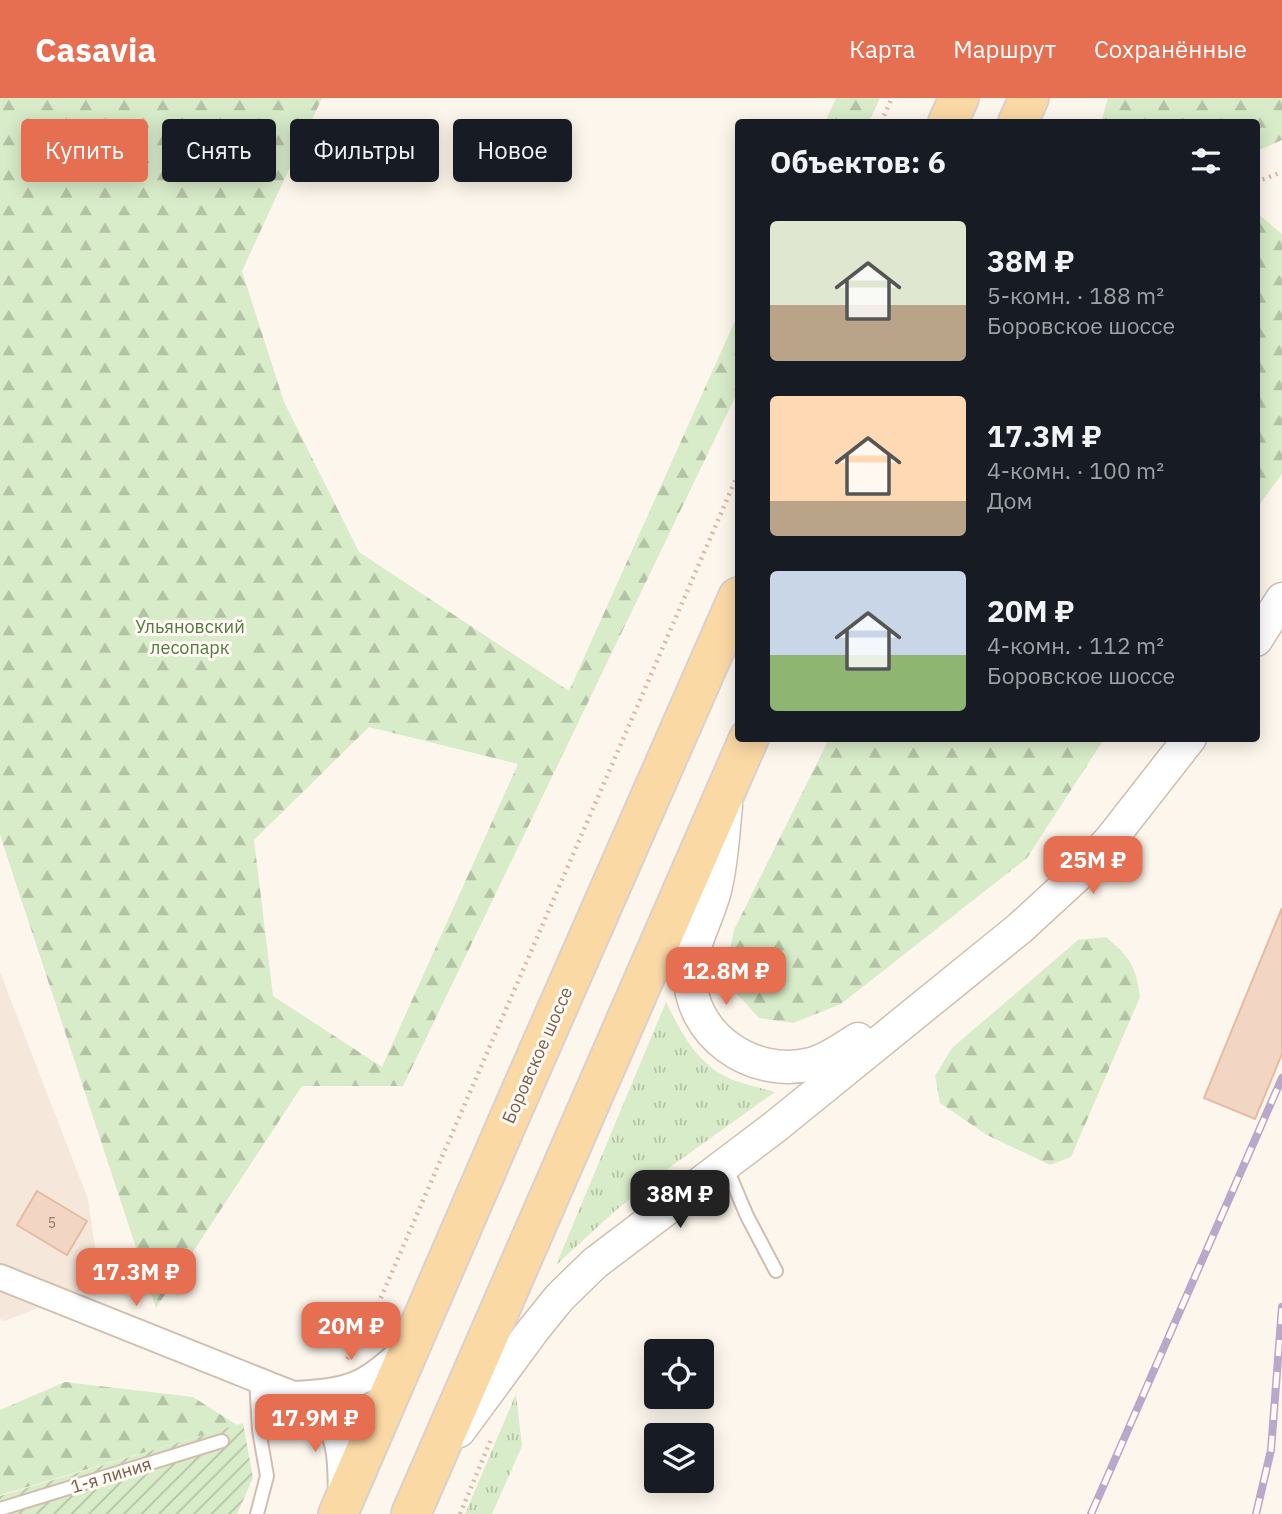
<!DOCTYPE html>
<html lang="ru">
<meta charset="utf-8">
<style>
:root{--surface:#171b24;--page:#242831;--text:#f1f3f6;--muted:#9ea1a6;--accent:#e76f51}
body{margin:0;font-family:"IBM Plex Sans",sans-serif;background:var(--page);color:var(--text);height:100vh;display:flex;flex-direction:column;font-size:26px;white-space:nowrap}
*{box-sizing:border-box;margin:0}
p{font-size:23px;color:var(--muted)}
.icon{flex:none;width:38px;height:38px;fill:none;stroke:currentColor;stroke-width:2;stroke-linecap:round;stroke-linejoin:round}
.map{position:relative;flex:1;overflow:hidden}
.drawer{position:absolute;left:735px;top:21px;width:525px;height:623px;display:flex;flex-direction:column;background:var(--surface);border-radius:7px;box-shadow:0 4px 18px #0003}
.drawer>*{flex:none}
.banner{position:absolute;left:21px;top:21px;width:609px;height:63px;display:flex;gap:14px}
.fabs{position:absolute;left:644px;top:1241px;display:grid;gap:14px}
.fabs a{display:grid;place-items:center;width:70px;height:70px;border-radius:7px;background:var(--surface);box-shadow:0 4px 18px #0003;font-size:35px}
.price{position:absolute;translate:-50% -60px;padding:0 16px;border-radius:14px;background:var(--accent);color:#fff;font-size:23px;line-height:46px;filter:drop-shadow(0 2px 4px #0008)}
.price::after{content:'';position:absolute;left:50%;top:42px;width:21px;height:16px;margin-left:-10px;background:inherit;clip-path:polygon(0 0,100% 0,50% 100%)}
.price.on{background:#222;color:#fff}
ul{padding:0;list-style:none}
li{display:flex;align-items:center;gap:21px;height:175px;padding:0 35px}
li span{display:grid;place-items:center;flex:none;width:196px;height:140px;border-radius:7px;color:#555}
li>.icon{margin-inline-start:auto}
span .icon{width:84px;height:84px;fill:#fffc;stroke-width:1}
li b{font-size:30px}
h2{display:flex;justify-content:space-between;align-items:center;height:84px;padding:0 35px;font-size:30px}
.tag{padding:0 24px;border-radius:7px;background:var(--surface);box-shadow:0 4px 18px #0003;font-size:24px;line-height:63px}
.tag.on{background:var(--accent);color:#fff}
header{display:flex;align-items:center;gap:42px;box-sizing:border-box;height:98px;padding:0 35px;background:var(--accent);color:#fff}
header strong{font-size:33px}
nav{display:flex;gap:38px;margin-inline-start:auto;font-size:24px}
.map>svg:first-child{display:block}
</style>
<header>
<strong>Casavia</strong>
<nav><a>Карта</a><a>Маршрут</a><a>Сохранённые</a></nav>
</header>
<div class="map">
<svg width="1282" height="1416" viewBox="0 0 1282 1416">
<defs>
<pattern id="grass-tufts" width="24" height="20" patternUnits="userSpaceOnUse" patternTransform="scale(1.75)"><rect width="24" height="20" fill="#d8ecc9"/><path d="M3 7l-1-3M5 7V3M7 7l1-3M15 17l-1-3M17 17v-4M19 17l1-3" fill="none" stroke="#b4c2a5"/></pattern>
<pattern id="forest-firs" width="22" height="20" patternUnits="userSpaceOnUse" patternTransform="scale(1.75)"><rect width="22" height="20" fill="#d8ecc9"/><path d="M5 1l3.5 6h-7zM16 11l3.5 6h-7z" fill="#b4c2a5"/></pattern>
<pattern id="garden-furrows" width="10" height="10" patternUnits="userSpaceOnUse" patternTransform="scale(1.75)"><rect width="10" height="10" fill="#d8ecc9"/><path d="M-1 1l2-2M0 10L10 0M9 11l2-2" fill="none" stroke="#b4c2a5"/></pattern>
</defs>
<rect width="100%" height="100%" fill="#fdf6ec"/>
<polygon fill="#f5e8da" points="0,874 88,1101 100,1185 5,1223 0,1221"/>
<g fill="url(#grass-tufts)">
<path d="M666,904c16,32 32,64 67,78 14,5 28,8 42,12l-102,73 -58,46 -59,54z"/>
<polygon points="516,1296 522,1348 492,1416 465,1416"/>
</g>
<g fill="url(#forest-firs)" fill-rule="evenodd">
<path d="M0,0h322l-80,173 42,131 75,150 210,139 169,-377v77l-335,695h-101l-146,222 -156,-473zM369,629l149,37 -136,303 -109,-71 -19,-156z"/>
<polygon points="836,0 880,0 869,24 825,24"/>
<polygon points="1108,0 1282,0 1282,42 1257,53 1256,24 1101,24"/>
<polygon points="1257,115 1282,136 1282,376 1257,410"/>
<polygon points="829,641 1104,641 1027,760 841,906 793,925 759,920 737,896 727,866 734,832"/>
<path d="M1106,839c25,22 29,27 34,60l-69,160 -21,8 -63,-30 -47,-32 -5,-27 17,-28 126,-108z"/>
<polygon points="65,1284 193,1299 237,1327 0,1397 0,1312"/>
</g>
<polygon fill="url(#garden-furrows)" points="243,1325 253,1380 237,1416 0,1416 0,1398"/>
<g fill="#f3d5c3" stroke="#e6bba3" stroke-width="2">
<polygon points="1282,810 1282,956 1255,1021 1204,1000"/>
<polygon points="37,1093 87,1123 67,1157 17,1127"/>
</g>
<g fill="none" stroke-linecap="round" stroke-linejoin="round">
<defs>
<g id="service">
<polyline points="725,1066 747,1118 776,1173"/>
<polyline points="256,1281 259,1332 267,1378 257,1416"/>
<polyline points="0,1411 222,1343"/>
</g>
<g id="minor">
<path d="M0,1179l293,117c48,27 47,51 48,101"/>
<path d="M293,1296c56,-3 71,-7 111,-46"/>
</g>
<g id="tertiary">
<polyline points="1256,542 1282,501"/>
<path d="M726,708c-3,28 -4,57 -11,84 -7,28 -23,53 -25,82 -2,62 62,107 121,92 17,-4 32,-16 47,-25"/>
<polyline points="459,1333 534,1231 560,1199 595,1165 776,1028 1020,830 1082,773 1111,741 1190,640"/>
</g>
<g id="primary">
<polyline points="948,24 959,0"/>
<polyline points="1018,24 1029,0"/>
<polyline points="338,1416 511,1016 738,499"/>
<polyline points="411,1416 749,640"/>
</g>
</defs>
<use href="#service" stroke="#d1beb0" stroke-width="16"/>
<use href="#minor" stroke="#d1beb0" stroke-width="28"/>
<use href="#tertiary" stroke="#d1beb0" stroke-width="35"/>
<use href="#primary" stroke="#dad1cd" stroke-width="42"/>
<g stroke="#d9b8a5" stroke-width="4.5" stroke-dasharray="2 5" stroke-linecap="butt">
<polyline points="881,24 892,0"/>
<polyline points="1256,84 1282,74"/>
<polyline points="347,1261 366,1234 738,376"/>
<polyline points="460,1416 492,1339"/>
</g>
<use href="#service" stroke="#fff" stroke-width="12"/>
<use href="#minor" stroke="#fff" stroke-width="24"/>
<use href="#tertiary" stroke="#fff" stroke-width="32"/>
<use href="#primary" stroke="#fbd9a5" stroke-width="38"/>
<defs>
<g id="rail">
<polyline points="1091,1416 1282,980"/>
<polyline points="1256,1416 1271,1352 1282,1209"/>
</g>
</defs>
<use href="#rail" stroke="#b9a8c9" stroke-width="8"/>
<use href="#rail" stroke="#fffaf3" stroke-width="5" stroke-dasharray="16" stroke-linecap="butt"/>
</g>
<g text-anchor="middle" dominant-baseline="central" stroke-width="6" stroke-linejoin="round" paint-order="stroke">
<g font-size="14" fill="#987a6a">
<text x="52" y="1125">5</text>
</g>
<g font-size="18" fill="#537a41" stroke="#fffaf3">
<text x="190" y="528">Ульяновский<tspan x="190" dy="21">лесопарк</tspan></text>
</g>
<g font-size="18" fill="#7a5c4d" stroke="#fffaf3">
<text transform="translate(537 957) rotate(-66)">Боровское шоссе</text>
<text transform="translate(111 1377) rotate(-17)">1-я линия</text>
</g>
</g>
</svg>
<div class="fabs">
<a><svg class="icon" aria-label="locate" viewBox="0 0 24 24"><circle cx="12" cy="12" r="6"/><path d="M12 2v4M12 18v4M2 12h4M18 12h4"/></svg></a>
<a><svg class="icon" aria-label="layers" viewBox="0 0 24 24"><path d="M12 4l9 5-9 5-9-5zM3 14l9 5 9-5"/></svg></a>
</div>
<b class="price" style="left:1093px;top:798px">25M ₽</b>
<b class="price" style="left:726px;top:909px">12.8M ₽</b>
<b class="price on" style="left:680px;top:1132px">38M ₽</b>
<b class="price" style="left:136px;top:1210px">17.3M ₽</b>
<b class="price" style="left:351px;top:1264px">20M ₽</b>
<b class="price" style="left:315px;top:1356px">17.9M ₽</b>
<div class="banner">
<a class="tag on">Купить</a>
<a class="tag">Снять</a>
<a class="tag">Фильтры</a>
<a class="tag">Новое</a>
</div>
<section class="drawer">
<h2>Объектов: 6<svg class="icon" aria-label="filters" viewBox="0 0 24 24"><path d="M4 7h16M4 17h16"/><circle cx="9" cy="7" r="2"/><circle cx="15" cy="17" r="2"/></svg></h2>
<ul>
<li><span style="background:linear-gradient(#dfe7d0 60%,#b9a48a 0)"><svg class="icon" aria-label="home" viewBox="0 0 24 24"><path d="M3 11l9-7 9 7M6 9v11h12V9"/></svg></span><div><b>38M ₽</b><p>5-комн. · 188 m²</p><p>Боровское шоссе</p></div></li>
<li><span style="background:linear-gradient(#ffd9b3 75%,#b9a48a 0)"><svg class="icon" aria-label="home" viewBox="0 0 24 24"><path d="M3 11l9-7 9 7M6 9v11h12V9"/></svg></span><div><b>17.3M ₽</b><p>4-комн. · 100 m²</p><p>Дом</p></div></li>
<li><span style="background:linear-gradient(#c9d6e8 60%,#8fb573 0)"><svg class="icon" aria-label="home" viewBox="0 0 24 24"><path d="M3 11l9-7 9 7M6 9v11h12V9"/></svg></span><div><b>20M ₽</b><p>4-комн. · 112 m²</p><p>Боровское шоссе</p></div></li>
</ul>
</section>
</div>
